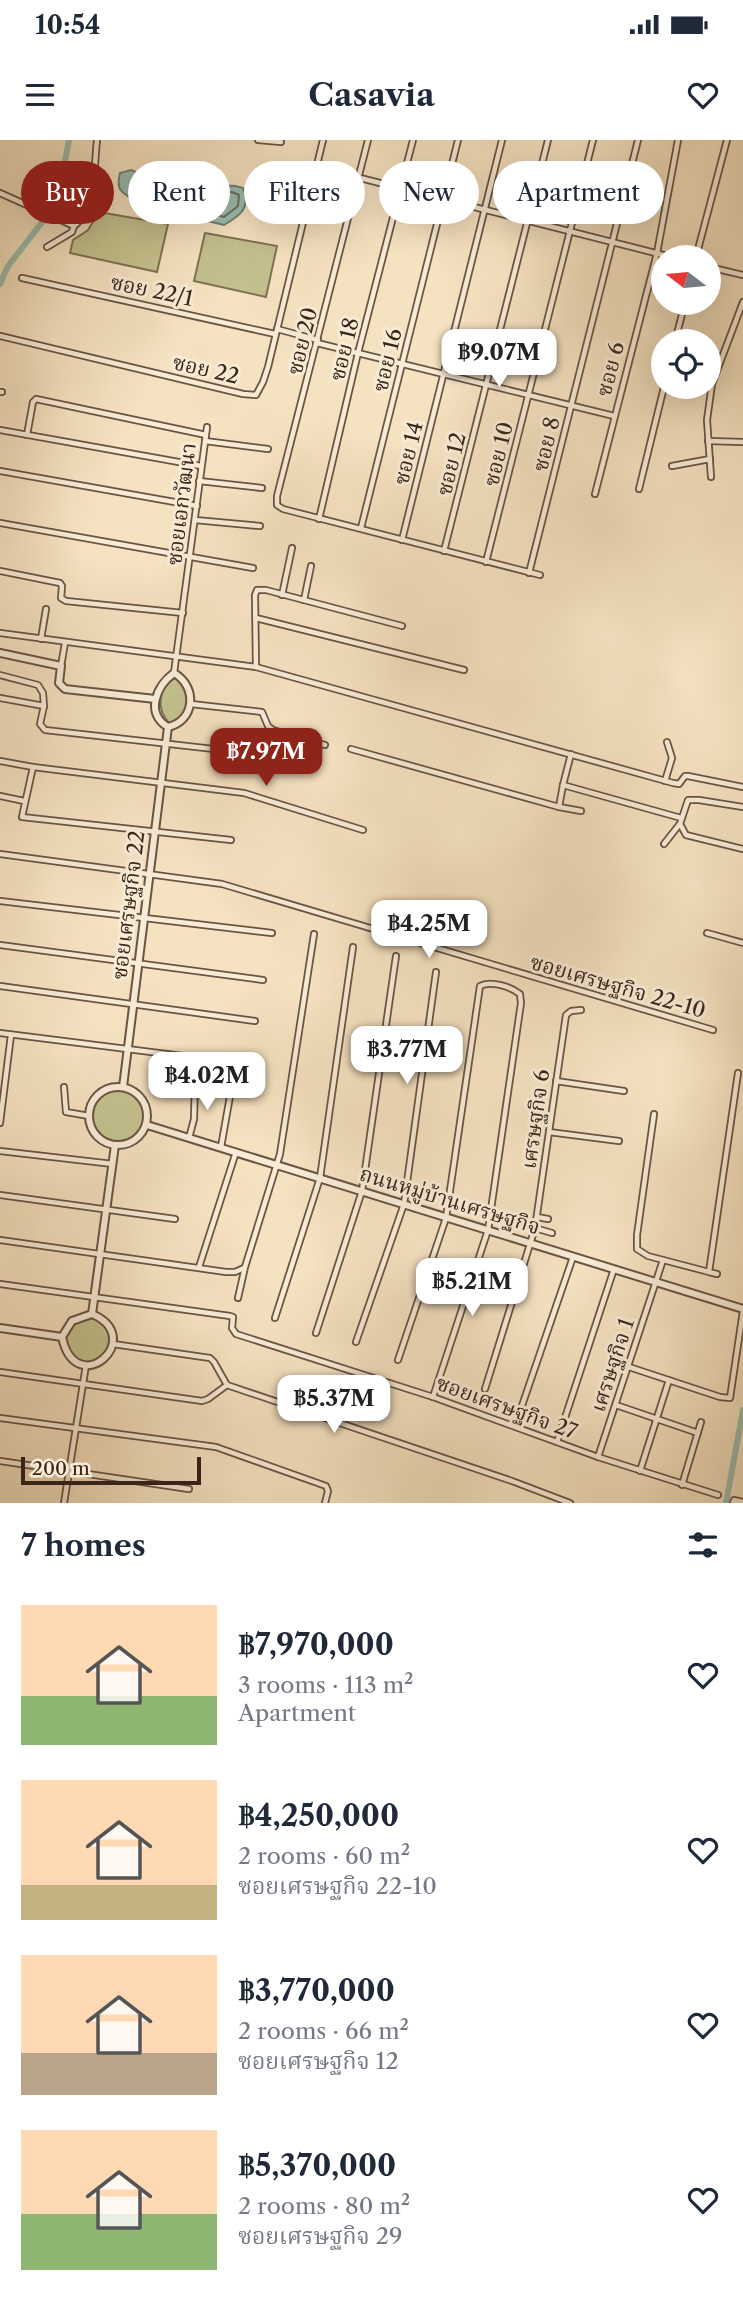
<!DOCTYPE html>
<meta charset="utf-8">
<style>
:root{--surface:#fff;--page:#f2f2f3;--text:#1f2937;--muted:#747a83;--accent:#8f2418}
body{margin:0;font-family:"Libre Caslon Text","Noto Serif Thai",serif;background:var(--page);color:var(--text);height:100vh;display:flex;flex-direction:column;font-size:26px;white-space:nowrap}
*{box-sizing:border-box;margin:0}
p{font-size:23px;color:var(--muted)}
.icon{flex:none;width:38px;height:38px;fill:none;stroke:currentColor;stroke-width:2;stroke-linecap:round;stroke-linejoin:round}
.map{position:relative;height:1363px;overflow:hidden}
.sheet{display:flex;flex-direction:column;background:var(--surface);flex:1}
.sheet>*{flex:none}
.guide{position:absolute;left:21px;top:21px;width:702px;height:63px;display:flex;gap:14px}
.needle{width:46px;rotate:286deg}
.tools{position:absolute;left:651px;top:105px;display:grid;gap:14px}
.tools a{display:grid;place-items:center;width:70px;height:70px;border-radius:50%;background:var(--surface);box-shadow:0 7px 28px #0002;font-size:35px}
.scale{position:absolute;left:21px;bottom:18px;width:180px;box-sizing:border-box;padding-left:7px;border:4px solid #3b241a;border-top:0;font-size:19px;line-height:24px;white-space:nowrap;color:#3b241a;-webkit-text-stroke:5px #f8ecd7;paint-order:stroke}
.price{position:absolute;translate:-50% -60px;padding:0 16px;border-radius:14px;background:#fff;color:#222;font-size:23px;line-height:46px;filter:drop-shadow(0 2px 4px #0008)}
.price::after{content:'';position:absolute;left:50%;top:42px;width:21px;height:16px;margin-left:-10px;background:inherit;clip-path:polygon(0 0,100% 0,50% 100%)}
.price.on{background:var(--accent);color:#fff}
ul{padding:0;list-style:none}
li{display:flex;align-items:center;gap:21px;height:175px;padding:0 21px}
li span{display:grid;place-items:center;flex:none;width:196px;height:140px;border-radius:0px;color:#555}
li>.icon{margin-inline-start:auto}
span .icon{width:84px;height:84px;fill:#fffc;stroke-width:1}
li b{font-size:30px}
h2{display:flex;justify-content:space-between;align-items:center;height:84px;padding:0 21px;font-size:30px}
.chip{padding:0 24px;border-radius:32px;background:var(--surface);box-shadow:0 7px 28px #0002;font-size:24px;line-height:63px}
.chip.on{background:var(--accent);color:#fff}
.status{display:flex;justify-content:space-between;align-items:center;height:49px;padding:0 35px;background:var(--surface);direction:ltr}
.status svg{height:19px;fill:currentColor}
header{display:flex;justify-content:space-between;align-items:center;height:91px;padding:0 21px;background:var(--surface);font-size:32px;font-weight:800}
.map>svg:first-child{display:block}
</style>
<div class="status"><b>10:54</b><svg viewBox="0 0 49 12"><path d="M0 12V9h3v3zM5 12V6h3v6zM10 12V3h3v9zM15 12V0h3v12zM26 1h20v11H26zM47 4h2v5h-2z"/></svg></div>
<header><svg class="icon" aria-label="menu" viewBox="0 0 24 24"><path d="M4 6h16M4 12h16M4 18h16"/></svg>Casavia<svg class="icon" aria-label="heart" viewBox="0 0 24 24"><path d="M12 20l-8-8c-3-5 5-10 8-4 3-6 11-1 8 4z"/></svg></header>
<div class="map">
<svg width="743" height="1363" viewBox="0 0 743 1363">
<rect width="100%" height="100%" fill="#f5e2c1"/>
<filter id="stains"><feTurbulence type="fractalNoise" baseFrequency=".00286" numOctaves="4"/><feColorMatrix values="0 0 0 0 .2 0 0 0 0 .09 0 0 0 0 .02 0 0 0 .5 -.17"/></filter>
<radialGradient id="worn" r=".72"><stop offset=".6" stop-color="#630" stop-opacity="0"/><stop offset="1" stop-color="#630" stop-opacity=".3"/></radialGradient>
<g fill="#c3c18e" stroke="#7f7254" stroke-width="2">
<polygon points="99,72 168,84 157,132 70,113 73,100 88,90"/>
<polygon points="205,93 277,106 266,157 194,141"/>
<path d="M175,538c18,14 15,36 -5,46 -14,-14 -13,-37 5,-46z"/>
<circle cx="118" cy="975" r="27"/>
<circle cx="88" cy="1200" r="22"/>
</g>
<path fill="#9cbeb0" stroke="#758074" stroke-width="2" d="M131,30c21,7 31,30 59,27 4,0 11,-4 15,-6 12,-6 25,-7 38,-3 8,20 -2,27 -19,37 -22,-6 -93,-18 -104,-36 -3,-5 -1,-11 0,-16z"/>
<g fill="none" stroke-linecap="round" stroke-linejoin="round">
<polygon stroke="#6c7165" stroke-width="2" points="232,52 239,55 238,66 224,77 192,68 194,64 215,54"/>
<g stroke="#9cbeb0" stroke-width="6">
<polyline points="0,144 8,126 57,63 69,0"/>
<polyline points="726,1363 743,1270"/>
</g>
<defs>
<g id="minor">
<polyline points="258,0 281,2"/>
<polyline points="368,0 277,356 277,365 283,369 540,435"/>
<polyline points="317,27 671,117"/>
<polyline points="0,53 74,86 72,92 47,107"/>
<path d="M74,86c22,-16 20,-60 23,-86"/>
<polyline points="696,117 727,0"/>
<polyline points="709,127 743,135"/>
<polyline points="22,138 275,194"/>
<polyline points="277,189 318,200"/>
<polyline points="0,196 243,254 256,255 263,242 268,227 323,0"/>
<polyline points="675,201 685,163"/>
<polyline points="317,203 614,276"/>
<polyline points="0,252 2,252"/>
<polyline points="0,290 201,326"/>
<polyline points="27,295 33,262 36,259 206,295"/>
<polyline points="205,301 268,309"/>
<polyline points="708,301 743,302"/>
<polyline points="672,326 710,319"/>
<polyline points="0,331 197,366"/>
<polyline points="711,337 707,280 712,244 743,162"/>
<polyline points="199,341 262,348"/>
<polyline points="639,349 664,247"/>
<polyline points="595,354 657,113 678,0"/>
<polyline points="319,379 358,213 413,0"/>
<polyline points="195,380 260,386"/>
<polyline points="0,383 253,428"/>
<polyline points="361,388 458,0"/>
<polyline points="402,400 502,0"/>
<polyline points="444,411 548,0"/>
<polyline points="486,422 593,0"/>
<polyline points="0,431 60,443 62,446 61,458 66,461 183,473"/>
<polyline points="529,433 638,0"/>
<polyline points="282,455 292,408"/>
<polyline points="304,460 311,426"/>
<polyline points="256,478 464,530"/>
<polyline points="0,493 256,527 673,643 679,644 685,636 688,636 743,647"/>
<polyline points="41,499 46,469"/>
<polyline points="61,526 65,503"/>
<polyline points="256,527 255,455 257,450 266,450 402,486"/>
<polyline points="174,533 207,287"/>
<polyline points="0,535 38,545 43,553 44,566"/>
<polyline points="0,558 44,566 40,584 45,590 259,614"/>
<polyline points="191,564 262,572 268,586 273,590 325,605"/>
<polyline points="351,609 559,667 563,645"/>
<polyline points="571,614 563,645 681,678"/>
<polyline points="0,621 33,627 244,653 363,690"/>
<polyline points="33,627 22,677 231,700"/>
<polyline points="665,641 672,618 667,602"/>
<polyline points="0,656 24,661"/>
<polyline points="559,667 581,671"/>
<polyline points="743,667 699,660 688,660 680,684 686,695 743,709"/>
<polyline points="664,704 679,685"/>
<polyline points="0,714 222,744 713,890"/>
<polyline points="0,761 272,793"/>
<polyline points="707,793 743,803"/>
<polyline points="0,805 263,840"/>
<polyline points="0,846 255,881"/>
<polyline points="0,893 254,925"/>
<polyline points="556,941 624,951"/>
<polyline points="64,947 66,972 89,976"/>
<polyline points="654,974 637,1095 637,1109 648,1116 709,1132"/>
<polyline points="0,983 11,895"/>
<polyline points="549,992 619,1001"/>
<polyline points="189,998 194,979 195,942"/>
<polyline points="221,1007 232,945 233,923"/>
<polyline points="0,1011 113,1024"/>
<polyline points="0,1055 175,1079"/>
<polyline points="537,1077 548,1079"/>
<polyline points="535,1088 552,1093"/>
<polyline points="0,1100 226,1132 235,1132 244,1128"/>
<polyline points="199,1127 236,1012"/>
<polyline points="717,1134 709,1132 738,933"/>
<polyline points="0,1144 230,1176 233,1177 232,1188 236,1194 433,1257 598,1317 718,1355"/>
<polyline points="238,1158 245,1127 280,1014 314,794"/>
<polyline points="275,1178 320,1038 353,807"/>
<polyline points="316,1193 362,1051 396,816"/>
<polyline points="356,1202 404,1064 436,832"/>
<polyline points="113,1204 210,1218 214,1222 227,1245 512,1341 570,1363"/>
<path d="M398,1220l48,-142 34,-232c11,-6 31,1 40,8l1,9 -33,227 -55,167"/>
<polyline points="629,1227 720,1257 730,1258 743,1171"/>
<polyline points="0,1232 202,1261 208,1259 227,1245"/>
<polyline points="485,1249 535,1088 566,875 571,871 581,870"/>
<polyline points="616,1265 698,1293"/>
<polyline points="0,1278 216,1307 326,1346 328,1351 325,1363"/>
<polyline points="515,1286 573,1117"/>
<polyline points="557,1302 614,1129"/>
<polyline points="598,1317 663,1120"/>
<polyline points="0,1321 189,1349"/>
<polyline points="640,1331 669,1240"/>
<polyline points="682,1345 701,1282"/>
<polyline points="64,1363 86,1225"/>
<polyline points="733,1363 734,1360 743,1362"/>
</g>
<g id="tertiary">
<polyline points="0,513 61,526 59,543 65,549 155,559"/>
<path d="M174,533c24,14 21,48 -6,54 -23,-13 -12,-41 6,-54z"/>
<circle cx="118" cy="976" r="29"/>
<polyline points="123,947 168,587"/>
<polyline points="147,985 743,1169"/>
<polyline points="92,1174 115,1005"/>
<path d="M92,1174c56,24 -16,88 -30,23l10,-16z"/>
<polyline points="0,1188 62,1197"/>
</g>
</defs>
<use href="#minor" stroke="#6a5444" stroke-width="8"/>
<use href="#tertiary" stroke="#6a5444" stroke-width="10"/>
<use href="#minor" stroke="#f8ecd7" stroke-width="4.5"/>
<use href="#tertiary" stroke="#f8ecd7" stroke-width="6"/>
</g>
<g text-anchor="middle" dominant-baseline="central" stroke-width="6" stroke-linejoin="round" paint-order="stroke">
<g font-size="21" fill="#3b241a" stroke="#f8ecd7">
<text transform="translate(152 150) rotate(12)">ซอย 22/1</text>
<text transform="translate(302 201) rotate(-76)">ซอย 20</text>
<text transform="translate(344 209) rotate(-76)">ซอย 18</text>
<text transform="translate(387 220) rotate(-76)">ซอย 16</text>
<text transform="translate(206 229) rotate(13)">ซอย 22</text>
<text transform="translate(610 229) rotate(-75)">ซอย 6</text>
<text transform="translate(546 304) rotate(-76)">ซอย 8</text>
<text transform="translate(408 313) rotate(-76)">ซอย 14</text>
<text transform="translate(498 314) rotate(-76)">ซอย 10</text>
<text transform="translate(451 324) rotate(-76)">ซอย 12</text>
<text transform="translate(181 364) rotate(-83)">ซอยเอกวัฒนา</text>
<text transform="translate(128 765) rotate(-83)">ซอยเศรษฐกิจ 22</text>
<text transform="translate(618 846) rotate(16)">ซอยเศรษฐกิจ 22-10</text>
<text transform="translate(535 979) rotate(-82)">เศรษฐกิจ 6</text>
<text transform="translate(450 1060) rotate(17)">ถนนหมู่บ้านเศรษฐกิจ</text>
<text transform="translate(612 1225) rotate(-72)">เศรษฐกิจ 1</text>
<text transform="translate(507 1267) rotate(20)">ซอยเศรษฐกิจ 27</text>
</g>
</g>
<rect width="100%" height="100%" filter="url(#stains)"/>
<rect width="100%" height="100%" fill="url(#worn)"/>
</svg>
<div class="tools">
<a><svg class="needle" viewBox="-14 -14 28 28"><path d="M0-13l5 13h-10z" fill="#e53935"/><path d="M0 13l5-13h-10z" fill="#747a83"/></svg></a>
<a><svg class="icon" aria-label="locate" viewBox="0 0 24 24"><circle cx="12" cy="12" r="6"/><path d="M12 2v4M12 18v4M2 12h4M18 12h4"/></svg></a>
</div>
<div class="scale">200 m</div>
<b class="price" style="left:499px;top:249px">฿9.07M</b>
<b class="price on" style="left:266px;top:648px">฿7.97M</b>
<b class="price" style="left:429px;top:820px">฿4.25M</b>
<b class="price" style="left:407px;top:946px">฿3.77M</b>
<b class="price" style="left:207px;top:972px">฿4.02M</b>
<b class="price" style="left:472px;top:1178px">฿5.21M</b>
<b class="price" style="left:334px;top:1295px">฿5.37M</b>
<div class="guide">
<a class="chip on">Buy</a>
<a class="chip">Rent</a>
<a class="chip">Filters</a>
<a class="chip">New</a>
<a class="chip">Apartment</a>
</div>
</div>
<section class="sheet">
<h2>7 homes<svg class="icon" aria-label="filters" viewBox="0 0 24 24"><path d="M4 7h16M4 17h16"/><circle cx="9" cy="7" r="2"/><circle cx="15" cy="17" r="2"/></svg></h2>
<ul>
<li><span style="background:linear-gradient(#ffd9b3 65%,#8fb573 0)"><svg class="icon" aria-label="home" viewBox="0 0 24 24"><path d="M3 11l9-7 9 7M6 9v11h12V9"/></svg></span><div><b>฿7,970,000</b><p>3 rooms · 113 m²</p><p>Apartment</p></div><svg class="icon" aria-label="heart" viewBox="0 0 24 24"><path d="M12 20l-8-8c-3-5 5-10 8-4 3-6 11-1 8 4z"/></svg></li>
<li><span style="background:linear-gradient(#ffd9b3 75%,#c2b280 0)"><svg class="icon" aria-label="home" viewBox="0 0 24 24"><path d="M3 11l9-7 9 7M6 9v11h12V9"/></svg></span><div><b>฿4,250,000</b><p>2 rooms · 60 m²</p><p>ซอยเศรษฐกิจ 22-10</p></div><svg class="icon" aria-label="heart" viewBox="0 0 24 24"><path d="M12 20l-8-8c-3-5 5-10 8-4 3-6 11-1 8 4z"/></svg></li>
<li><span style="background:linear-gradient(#ffd9b3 70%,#b9a48a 0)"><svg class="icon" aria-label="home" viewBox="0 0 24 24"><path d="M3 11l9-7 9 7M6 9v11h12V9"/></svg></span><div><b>฿3,770,000</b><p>2 rooms · 66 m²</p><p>ซอยเศรษฐกิจ 12</p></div><svg class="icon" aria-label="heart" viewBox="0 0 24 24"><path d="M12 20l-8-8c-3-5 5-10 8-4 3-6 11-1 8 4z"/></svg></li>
<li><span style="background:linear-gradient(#ffd9b3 60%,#8fb573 0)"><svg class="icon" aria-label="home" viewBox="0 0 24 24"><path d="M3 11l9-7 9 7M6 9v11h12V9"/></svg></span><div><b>฿5,370,000</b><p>2 rooms · 80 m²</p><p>ซอยเศรษฐกิจ 29</p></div><svg class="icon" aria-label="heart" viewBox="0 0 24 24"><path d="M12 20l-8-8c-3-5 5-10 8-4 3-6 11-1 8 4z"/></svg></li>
</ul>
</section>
